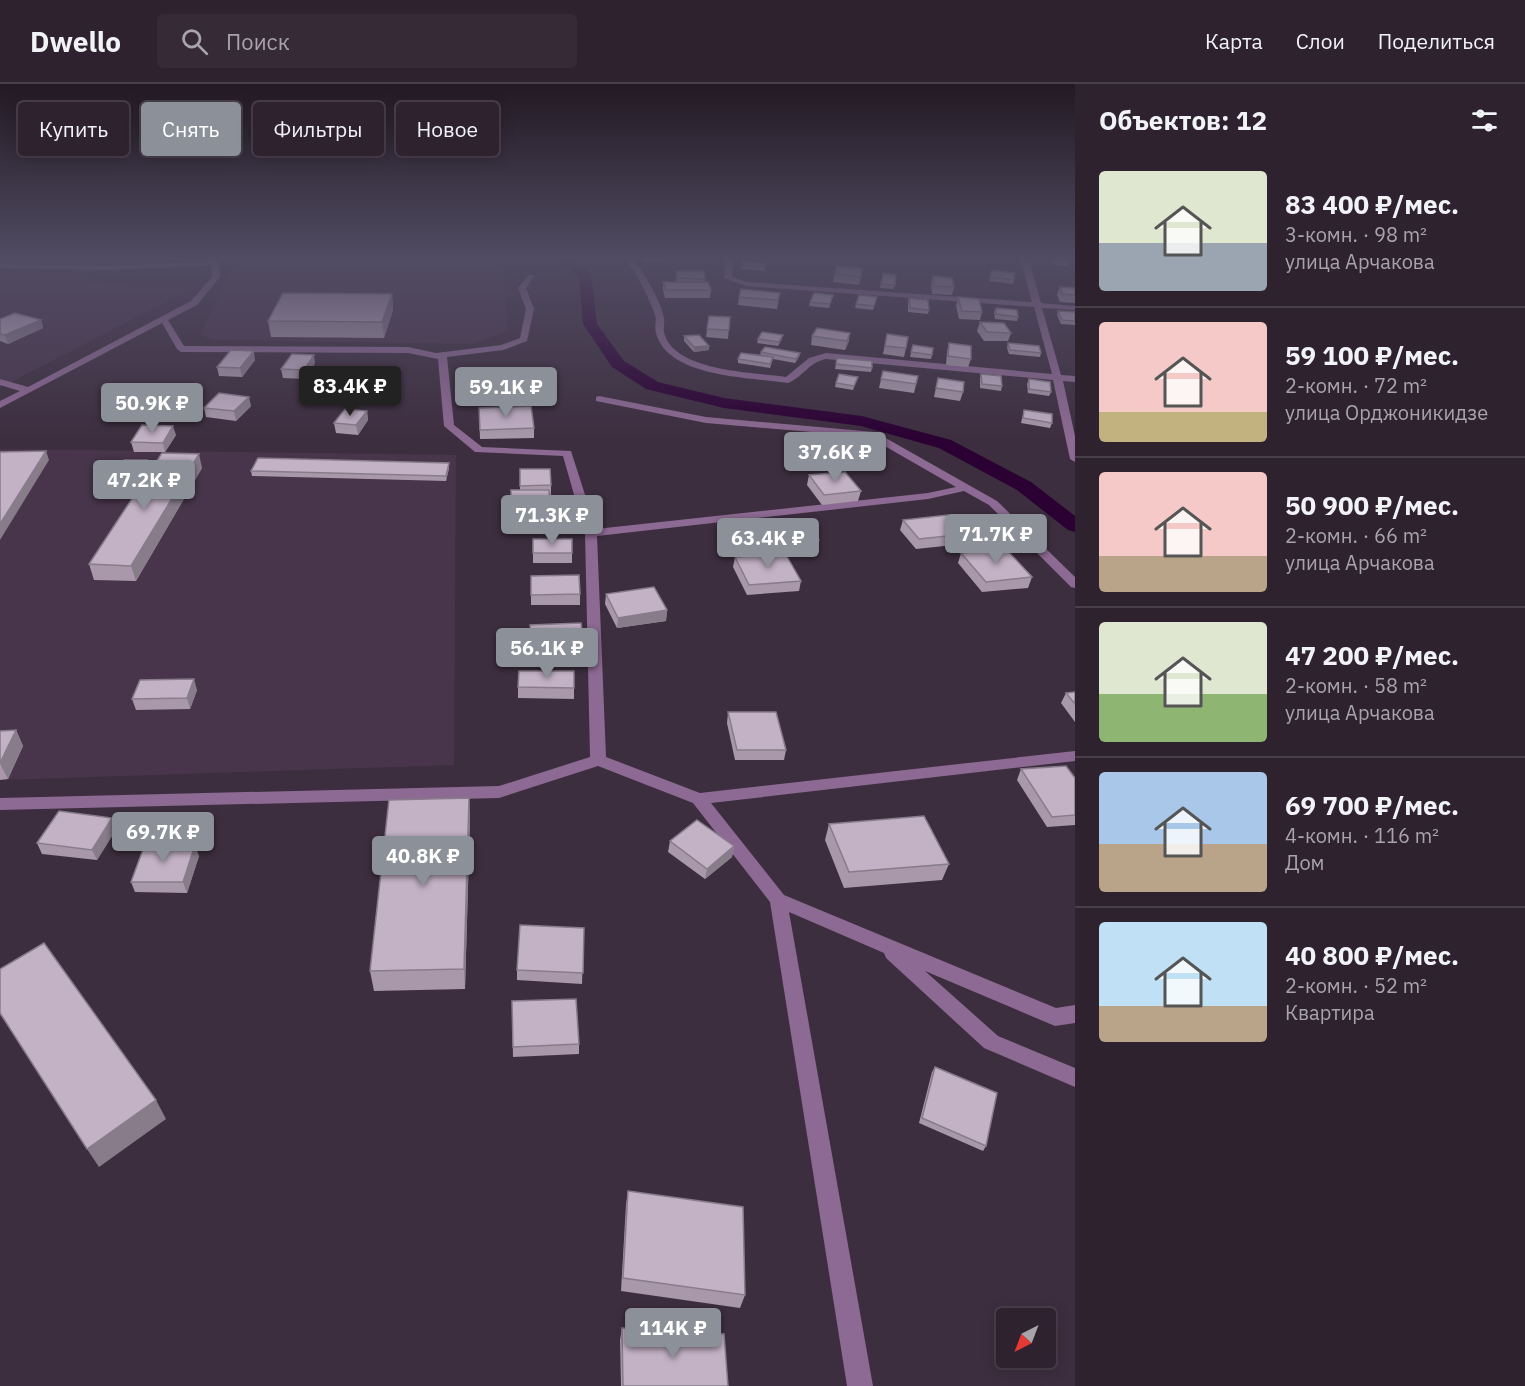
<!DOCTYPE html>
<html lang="ru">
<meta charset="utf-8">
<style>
:root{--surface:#2e222f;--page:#362a37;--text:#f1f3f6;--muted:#a7a4aa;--line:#493f4b;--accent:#8c9099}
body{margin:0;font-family:"IBM Plex Sans",sans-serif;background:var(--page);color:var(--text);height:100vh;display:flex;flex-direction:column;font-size:22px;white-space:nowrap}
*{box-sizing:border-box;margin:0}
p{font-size:20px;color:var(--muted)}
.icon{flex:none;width:33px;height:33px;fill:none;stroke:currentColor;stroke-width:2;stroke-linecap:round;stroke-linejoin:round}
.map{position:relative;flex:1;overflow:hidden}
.side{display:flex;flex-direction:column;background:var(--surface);width:450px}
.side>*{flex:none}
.banner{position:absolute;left:18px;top:18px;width:570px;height:54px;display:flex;gap:12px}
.needle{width:39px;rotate:222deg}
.fabs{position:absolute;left:996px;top:1224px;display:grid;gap:12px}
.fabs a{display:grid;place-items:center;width:60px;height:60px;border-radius:6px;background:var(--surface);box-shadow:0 3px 15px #0003,0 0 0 2px var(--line);font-size:30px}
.price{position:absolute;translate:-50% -51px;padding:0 14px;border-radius:6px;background:var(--accent);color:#fff;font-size:20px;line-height:39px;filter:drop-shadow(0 2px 3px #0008)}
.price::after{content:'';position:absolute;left:50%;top:36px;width:18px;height:14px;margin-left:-9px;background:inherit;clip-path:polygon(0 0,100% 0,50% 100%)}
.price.active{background:#222;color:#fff}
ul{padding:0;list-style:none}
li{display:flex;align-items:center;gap:18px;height:150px;padding:0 24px}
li+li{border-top:2px solid var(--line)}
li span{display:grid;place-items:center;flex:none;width:168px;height:120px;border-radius:6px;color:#555}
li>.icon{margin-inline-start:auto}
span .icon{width:72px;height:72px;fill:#fffc;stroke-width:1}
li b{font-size:26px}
h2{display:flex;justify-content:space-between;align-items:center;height:72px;padding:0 24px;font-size:26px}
.tag{padding:0 21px;border-radius:6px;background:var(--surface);box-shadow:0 3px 15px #0003,0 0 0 2px var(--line);font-size:21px;line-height:54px}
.tag.active{background:var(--accent);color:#fff}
header{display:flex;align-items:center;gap:36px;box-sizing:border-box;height:84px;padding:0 30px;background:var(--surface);border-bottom:2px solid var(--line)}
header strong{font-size:28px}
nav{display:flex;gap:33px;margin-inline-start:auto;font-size:21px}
.search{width:420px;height:54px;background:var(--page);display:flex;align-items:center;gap:15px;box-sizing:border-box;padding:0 21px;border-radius:6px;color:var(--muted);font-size:22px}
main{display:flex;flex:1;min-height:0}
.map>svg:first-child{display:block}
</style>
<header>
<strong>Dwello</strong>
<div class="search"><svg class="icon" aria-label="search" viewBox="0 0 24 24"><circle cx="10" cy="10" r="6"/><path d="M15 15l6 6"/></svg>Поиск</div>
<nav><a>Карта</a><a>Слои</a><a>Поделиться</a></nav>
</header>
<main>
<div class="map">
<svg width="1075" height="1302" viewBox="0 0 1075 1302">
<rect width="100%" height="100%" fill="#3d2e3f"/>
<g fill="#48354b">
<polygon points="235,179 503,180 508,247 472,260 214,256 200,251"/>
<polygon points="0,185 95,190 86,199 190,205 0,304"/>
<polygon points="0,365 456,371 454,681 0,696"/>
</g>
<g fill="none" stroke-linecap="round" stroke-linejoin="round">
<polygon fill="#2b0033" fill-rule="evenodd" points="556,173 570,173 591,189 597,240 624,277 658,298 724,314 862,332 951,356 1031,398 1075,432 1075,448 1068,446 1017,406 939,364 861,342 724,324 646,305 612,283 583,240 579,193"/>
<g fill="#8d6a93" fill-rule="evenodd">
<polygon points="210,173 218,173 220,193 197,221 168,236 184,262 408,263 436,269 501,261 520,254 526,225 518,204 529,191 535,191 526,204 534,225 527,257 503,266 447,273 454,341 482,363 571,367 596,445 928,409 956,403 869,353 706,339 596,317 596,313 599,312 706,333 875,348 997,417 1075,493 1075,504 1071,503 989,421 964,407 928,415 597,452 606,673 700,709 1075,667 1075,677 711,719 784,811 1056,924 1075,921 1075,939 1055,942 925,887 998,952 1075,984 1075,1003 984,964 886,874 884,869 789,828 873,1302 847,1302 770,818 693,719 598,682 499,714 0,726 0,714 499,702 590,673 585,449 563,372 475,368 444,342 438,275 408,269 181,268 177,265 162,239 0,324 0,317 20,307 0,301 0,295 28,303 191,217 212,193 211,181 108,186 0,184 0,180 108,182 211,177"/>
<path d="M624,173h8c11,14 29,44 32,61 1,5 -1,9 0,14 9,40 90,40 122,45l23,-19 17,-5 226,21 -18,-67 -288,-21 -22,-8 2,-21h8l-2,20 15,5 285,20 -12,-45h8l13,46 34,3v4l-33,-2 19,67 14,1v6l-12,-1 12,55v26l-5,-3 -17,-79 -227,-21c-17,3 -23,18 -38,24 -38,-6 -120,-5 -132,-50 -2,-6 1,-12 -1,-18 -7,-20 -18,-41 -31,-58z"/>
</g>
</g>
<g fill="#a898aa">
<polygon points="638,173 666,173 666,176 648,179"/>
<polygon points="1049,173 1067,173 1069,178 1068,182 1053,181"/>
<polygon points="766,179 764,187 741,185 742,181"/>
<polygon points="836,182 861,193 859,201 833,198"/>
<polygon points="992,186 1014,196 1013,200 989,197"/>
<polygon points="676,187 705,195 705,198 711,206 710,214 665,214 663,206 663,198 676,198"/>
<polygon points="883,189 896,191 894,205 880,204"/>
<polygon points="933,192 954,203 952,211 932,210 931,200"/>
<polygon points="1060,203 1075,204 1075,219 1060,218 1057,211"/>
<polygon points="780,209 777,225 738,221 739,213"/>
<polygon points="392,210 393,226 384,254 271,253 268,237"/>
<polygon points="859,211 877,213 873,226 855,224"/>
<polygon points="958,213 982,228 980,236 959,235 956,222"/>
<polygon points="909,214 929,226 928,230 908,228 908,218"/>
<polygon points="832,215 829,224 809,222 810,218"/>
<polygon points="996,224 1018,233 1017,237 995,235 994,228"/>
<polygon points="1058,227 1075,228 1075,241 1061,240 1057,231"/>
<polygon points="709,232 730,233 728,255 706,253"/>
<polygon points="0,235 41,236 43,244 8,260 0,257"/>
<polygon points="980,238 1011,249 1008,257 984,257 977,247"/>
<polygon points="887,250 906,264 904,273 883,270"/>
<polygon points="684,252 709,262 709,266 694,268 684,257"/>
<polygon points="812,252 849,257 845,266 811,261"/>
<polygon points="758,255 782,255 778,262 757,259"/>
<polygon points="949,259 971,275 968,283 946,281 947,268"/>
<polygon points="1008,259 1041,269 1040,273 1009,270 1007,264"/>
<polygon points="913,261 932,271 931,275 910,273"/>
<polygon points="761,268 800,269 799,273 795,279 773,275 770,284 738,279 738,275 760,272"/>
<polygon points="837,274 872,284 871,288 835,285"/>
<polygon points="255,276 242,293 219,292 217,283"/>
<polygon points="315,279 305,295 283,294 281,285"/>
<polygon points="375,287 376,296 370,308 349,307 348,298"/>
<polygon points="883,287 918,292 914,309 879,304"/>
<polygon points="981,290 1002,302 1001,307 980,304 980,294"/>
<polygon points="858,293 853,306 835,303 836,299"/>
<polygon points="938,294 963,308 960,317 934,313"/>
<polygon points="1029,295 1051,308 1049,312 1028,309 1027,300"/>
<polygon points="251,322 236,337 206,333 204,324"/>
<polygon points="479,324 534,344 534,354 480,355"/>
<polygon points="1024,326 1052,339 1050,344 1021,339"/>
<polygon points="367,327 368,336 358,351 336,349 334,339"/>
<polygon points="176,351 165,368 134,368 131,358"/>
<polygon points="149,381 142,394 118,394 117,389"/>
<polygon points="202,384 136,497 94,496 89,480"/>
<polygon points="449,384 446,397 252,392 251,387"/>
<polygon points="520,385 551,401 551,411 549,411 550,434 511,434 511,406 520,406"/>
<polygon points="809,391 861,407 858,417 822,421 807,401"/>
<polygon points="903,436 966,450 963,460 916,465 900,446"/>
<polygon points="765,438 819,456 817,466 773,468 763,448"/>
<polygon points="572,455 572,479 533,479 533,469"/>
<polygon points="961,469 1032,493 1028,504 982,508 958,479"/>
<polygon points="735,473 801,497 799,507 747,511 733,483"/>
<polygon points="531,492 580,510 580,521 531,521"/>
<polygon points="606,510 667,526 666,537 617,544 605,520"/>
<polygon points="530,541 584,559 584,569 532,571"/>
<polygon points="574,587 574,615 518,614 518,603"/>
<polygon points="197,606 190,625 136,626 132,615"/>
<polygon points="1075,608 1075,638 1061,619 1066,609"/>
<polygon points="728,628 786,666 784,676 735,676 727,639"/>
<polygon points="16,646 23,662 8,695 0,696 0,647"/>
<polygon points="1021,685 1075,694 1075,741 1047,743 1017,696"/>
<polygon points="469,714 470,735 465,905 374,907 370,887"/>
<polygon points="112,734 117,744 97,776 42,770 37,759"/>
<polygon points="829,740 949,780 942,796 844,804 825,756"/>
<polygon points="670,757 734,762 732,773 705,795 668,768"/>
<polygon points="199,772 187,809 135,808 131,798"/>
<polygon points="584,844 582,900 517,896 517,886"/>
<polygon points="512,917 579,960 579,970 513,973"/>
<polygon points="935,983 986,1062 983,1067 919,1039 932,988"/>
<polygon points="628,1107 745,1211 740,1224 621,1207 626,1121"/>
<polygon points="622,1244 728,1302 621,1302 620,1256"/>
</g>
<g fill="#887c8b">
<polygon points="648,173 666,173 666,176 648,179"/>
<polygon points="392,210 393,226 384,254 382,238"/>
<polygon points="41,236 43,244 8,260 5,251"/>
<polygon points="850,249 849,257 845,266 847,257"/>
<polygon points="709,262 709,266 694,268 694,263"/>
<polygon points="254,267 255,276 242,293 240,284"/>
<polygon points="800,269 799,273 795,279 796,275"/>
<polygon points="314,271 315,279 305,295 304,286"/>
<polygon points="375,287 376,296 370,308 369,299"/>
<polygon points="249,313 251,322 236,337 234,327"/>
<polygon points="367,327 368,336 358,351 356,341"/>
<polygon points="173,342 176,351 165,368 163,359"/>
<polygon points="46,367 49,376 0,456 0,440"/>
<polygon points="199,370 202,384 136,497 131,482"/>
<polygon points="147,376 149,381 142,394 140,389"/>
<polygon points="449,379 449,384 446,397 446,392"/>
<polygon points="667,526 666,537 617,544 618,534"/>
<polygon points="194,595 197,606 190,625 187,614"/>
<polygon points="16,646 23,662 8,695 0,680"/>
<polygon points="469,714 470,735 465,905 464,885"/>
<polygon points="112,734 117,744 97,776 92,766"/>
<polygon points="195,761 199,772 187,809 183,798"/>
<polygon points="734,762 732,773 705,795 707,785"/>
<polygon points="156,1016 166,1035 99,1083 87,1065"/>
</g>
<g fill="#c3b1c6" stroke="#887c8b" stroke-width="1.5">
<polygon points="1052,173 1067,173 1069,178 1054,177"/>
<polygon points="743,177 766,179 765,183 742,181"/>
<polygon points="836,182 862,184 861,193 835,190"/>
<polygon points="992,186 1015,189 1014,196 990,193"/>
<polygon points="676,187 704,187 705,195 677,194"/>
<polygon points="883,189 896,191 895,201 881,200"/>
<polygon points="933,192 952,194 954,203 934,202"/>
<polygon points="663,198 708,198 711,206 666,206"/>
<polygon points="1060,203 1075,204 1075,211 1062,210"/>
<polygon points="741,205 780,209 778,216 739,213"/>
<polygon points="283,209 392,210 382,238 268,237"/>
<polygon points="814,209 833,211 830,220 810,218"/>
<polygon points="859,211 877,213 874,222 856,220"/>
<polygon points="958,213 979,215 982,228 962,227"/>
<polygon points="909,214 928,216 929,226 910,224"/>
<polygon points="996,224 1017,226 1018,233 996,230"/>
<polygon points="1058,227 1075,228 1075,237 1062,236"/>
<polygon points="15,229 41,236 5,251 0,250 0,235"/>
<polygon points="709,232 730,233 729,246 707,245"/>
<polygon points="980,238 1004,239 1011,249 987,248"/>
<polygon points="817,244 850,249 847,257 812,252"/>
<polygon points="762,248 783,251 779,258 758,255"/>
<polygon points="887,250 908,253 906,264 885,262"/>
<polygon points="699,251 709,262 694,263 684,252"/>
<polygon points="949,259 971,262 971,275 948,272"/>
<polygon points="1008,259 1039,262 1041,269 1010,266"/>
<polygon points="913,261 933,264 932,271 911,268"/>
<polygon points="765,263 800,269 796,275 761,268"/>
<polygon points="231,266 254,267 240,284 217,283"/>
<polygon points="741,269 773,273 770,280 738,275"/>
<polygon points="292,270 314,271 304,286 281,285"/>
<polygon points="837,274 872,277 872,284 836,280"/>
<polygon points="355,286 375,287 369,299 348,298"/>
<polygon points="883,287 918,292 916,300 881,295"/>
<polygon points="839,290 858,293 854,302 836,299"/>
<polygon points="981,290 1001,292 1002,302 982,300"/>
<polygon points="938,294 964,298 963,308 936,304"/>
<polygon points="1029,295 1050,298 1051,308 1029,305"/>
<polygon points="219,309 249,313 234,327 204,324"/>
<polygon points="531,322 534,344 480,346 479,324"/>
<polygon points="345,325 367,327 356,341 334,339"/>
<polygon points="1024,326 1052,330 1052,339 1023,334"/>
<polygon points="142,341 173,342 163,359 131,358"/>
<polygon points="46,367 0,440 0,368"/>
<polygon points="162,369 199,370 131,482 89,480"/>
<polygon points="258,374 449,379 446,392 251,387"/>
<polygon points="124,376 147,376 140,389 117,389"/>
<polygon points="520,385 550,385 551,401 520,402"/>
<polygon points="845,388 861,407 824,411 809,391"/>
<polygon points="511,406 549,406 550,424 511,424"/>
<polygon points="948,431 966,450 919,455 903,436"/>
<polygon points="808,436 819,456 774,458 765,438"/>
<rect x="533" y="455" width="39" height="14"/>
<polygon points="1006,465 1032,493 986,498 961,469"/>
<polygon points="785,469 801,497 749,501 735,473"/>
<polygon points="579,491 580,510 531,511 531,492"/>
<polygon points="654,503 667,526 618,534 606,510"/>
<polygon points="581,539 584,559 531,561 530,541"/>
<polygon points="519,587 574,587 574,604 518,603"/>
<polygon points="194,595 187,614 132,615 140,596"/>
<polygon points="1075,608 1075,620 1066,609"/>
<polygon points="728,628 776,628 786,666 737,666"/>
<polygon points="16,646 0,679 0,647"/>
<polygon points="1066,682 1075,694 1075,731 1052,733 1021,685"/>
<polygon points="469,714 464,885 370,887 389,716"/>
<polygon points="59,727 112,734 92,766 37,759"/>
<polygon points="924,732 949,780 849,788 829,740"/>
<polygon points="697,736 734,762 707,785 670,757"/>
<polygon points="145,760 195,761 183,798 131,798"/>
<polygon points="520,841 584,844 583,889 517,886"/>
<polygon points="44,859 156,1016 87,1065 0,929 0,885"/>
<polygon points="576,915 579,960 513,963 512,917"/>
<polygon points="935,983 997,1009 986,1062 922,1034"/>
<polygon points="628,1107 743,1123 745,1211 623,1194"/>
<polygon points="622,1244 724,1250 728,1302 623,1302"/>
</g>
<linearGradient id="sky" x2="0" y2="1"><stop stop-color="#221923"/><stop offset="0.49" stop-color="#514c63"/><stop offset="1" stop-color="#514c63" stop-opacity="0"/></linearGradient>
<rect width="1075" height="355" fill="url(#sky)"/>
</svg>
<div class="fabs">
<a><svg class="needle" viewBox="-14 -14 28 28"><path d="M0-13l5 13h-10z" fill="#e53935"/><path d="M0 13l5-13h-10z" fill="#a7a4aa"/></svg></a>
</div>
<b class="price active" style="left:350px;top:333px">83.4K ₽</b>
<b class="price" style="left:506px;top:334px">59.1K ₽</b>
<b class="price" style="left:152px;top:350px">50.9K ₽</b>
<b class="price" style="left:835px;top:399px">37.6K ₽</b>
<b class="price" style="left:144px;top:427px">47.2K ₽</b>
<b class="price" style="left:552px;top:462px">71.3K ₽</b>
<b class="price" style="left:996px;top:481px">71.7K ₽</b>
<b class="price" style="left:768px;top:485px">63.4K ₽</b>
<b class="price" style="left:547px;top:595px">56.1K ₽</b>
<b class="price" style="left:163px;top:779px">69.7K ₽</b>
<b class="price" style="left:423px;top:803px">40.8K ₽</b>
<b class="price" style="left:673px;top:1275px">114K ₽</b>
<div class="banner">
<a class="tag">Купить</a>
<a class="tag active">Снять</a>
<a class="tag">Фильтры</a>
<a class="tag">Новое</a>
</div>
</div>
<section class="side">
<h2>Объектов: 12<svg class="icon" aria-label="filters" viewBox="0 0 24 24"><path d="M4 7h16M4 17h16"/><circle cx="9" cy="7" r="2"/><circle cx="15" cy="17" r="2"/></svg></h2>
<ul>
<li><span style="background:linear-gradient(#dfe7d0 60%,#9aa5b1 0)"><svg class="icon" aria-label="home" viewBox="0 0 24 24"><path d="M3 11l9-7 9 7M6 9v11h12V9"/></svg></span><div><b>83 400 ₽/мес.</b><p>3-комн. · 98 m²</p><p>улица Арчакова</p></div></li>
<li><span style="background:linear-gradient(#f6c9c9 75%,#c2b280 0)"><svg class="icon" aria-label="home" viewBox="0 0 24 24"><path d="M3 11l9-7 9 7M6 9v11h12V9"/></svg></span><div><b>59 100 ₽/мес.</b><p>2-комн. · 72 m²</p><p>улица Орджоникидзе</p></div></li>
<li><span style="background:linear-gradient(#f6c9c9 70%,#b9a48a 0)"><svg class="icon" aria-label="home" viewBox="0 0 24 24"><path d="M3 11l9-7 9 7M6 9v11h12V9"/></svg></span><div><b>50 900 ₽/мес.</b><p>2-комн. · 66 m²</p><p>улица Арчакова</p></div></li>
<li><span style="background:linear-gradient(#dfe7d0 60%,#8fb573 0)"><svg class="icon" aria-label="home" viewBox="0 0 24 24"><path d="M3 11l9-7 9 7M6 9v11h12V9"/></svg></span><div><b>47 200 ₽/мес.</b><p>2-комн. · 58 m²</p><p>улица Арчакова</p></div></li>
<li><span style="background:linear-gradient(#a9c7e8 60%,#b9a48a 0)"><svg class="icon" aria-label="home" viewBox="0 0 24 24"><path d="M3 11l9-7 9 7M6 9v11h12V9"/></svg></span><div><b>69 700 ₽/мес.</b><p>4-комн. · 116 m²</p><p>Дом</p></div></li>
<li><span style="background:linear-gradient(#bfe0f5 70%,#b9a48a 0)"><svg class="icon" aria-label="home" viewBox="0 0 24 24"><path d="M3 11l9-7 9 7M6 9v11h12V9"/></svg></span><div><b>40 800 ₽/мес.</b><p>2-комн. · 52 m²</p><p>Квартира</p></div></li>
</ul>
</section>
</main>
